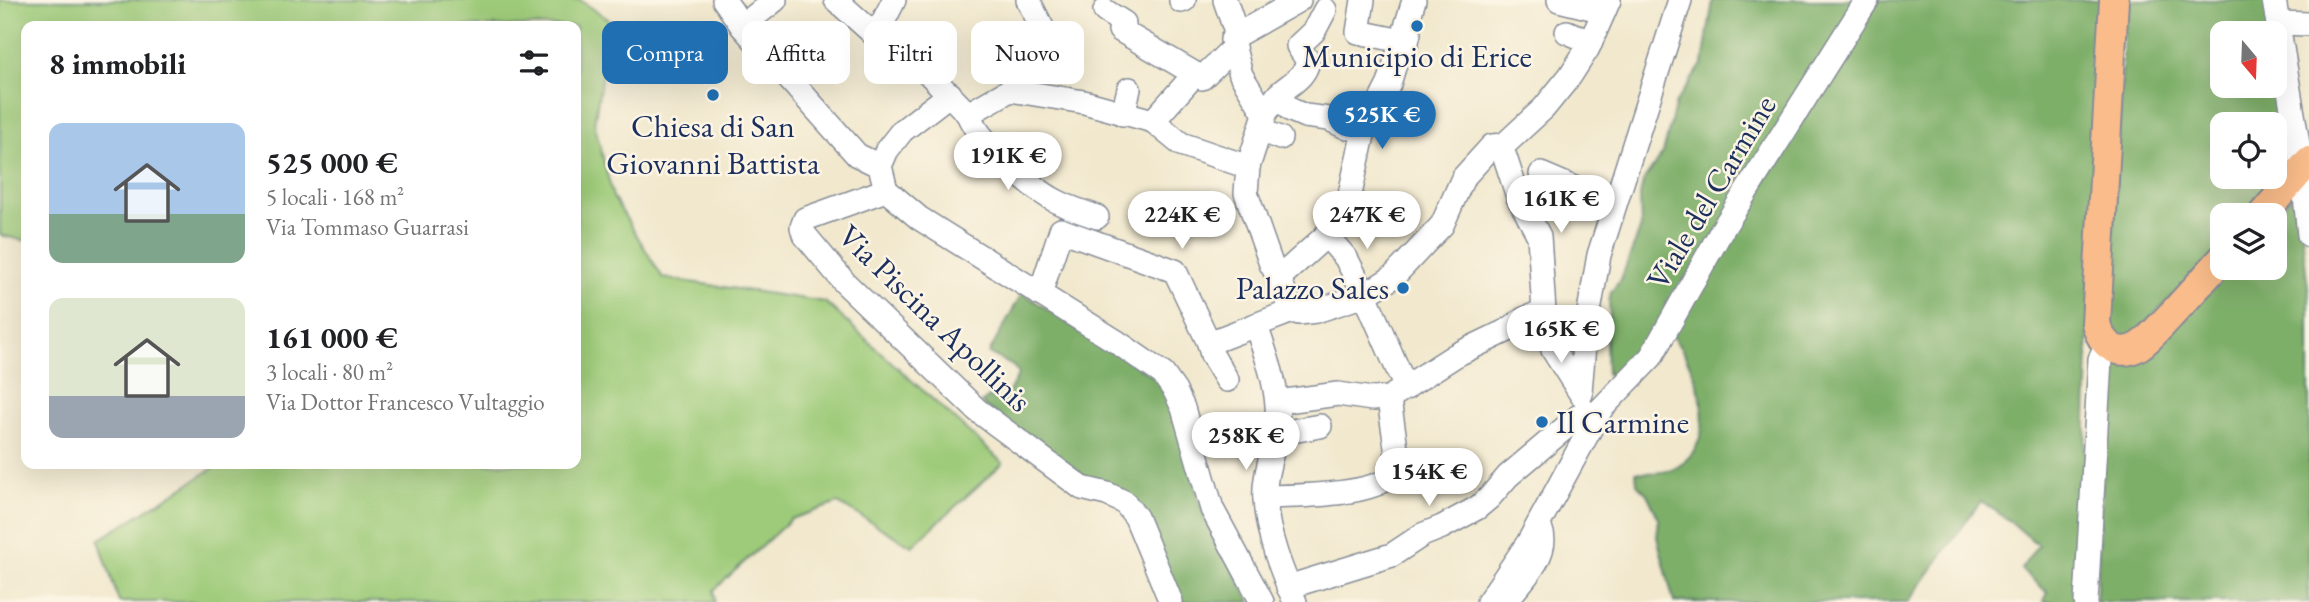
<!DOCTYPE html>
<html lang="it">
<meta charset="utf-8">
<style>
:root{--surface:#fff;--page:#f6f6f6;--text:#202124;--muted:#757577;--accent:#1f6fb2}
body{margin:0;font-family:"EB Garamond",serif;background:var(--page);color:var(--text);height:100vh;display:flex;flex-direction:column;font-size:26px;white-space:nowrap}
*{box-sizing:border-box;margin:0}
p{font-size:23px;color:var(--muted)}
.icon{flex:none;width:38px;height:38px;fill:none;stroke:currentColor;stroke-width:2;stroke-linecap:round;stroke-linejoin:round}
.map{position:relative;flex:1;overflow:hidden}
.side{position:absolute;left:21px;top:21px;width:560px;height:448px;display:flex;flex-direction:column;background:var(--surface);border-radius:14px;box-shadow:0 7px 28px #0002}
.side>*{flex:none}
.banner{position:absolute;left:602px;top:21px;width:665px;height:63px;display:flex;gap:14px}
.needle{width:46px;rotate:161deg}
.controls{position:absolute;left:2210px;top:21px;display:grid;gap:14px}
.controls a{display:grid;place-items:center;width:77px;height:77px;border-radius:14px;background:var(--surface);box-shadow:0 7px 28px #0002;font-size:35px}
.price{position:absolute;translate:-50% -60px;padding:0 16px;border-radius:24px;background:#fff;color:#222;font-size:23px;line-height:46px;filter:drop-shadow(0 2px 4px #0008)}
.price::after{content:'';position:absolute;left:50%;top:42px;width:21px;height:16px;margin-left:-10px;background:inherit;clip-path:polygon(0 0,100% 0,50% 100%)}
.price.on{background:var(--accent);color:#fff}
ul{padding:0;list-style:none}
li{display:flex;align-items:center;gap:21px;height:175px;padding:0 28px}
li span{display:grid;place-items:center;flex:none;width:196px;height:140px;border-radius:14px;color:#555}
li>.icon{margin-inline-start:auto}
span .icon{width:84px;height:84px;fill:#fffc;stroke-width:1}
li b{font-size:30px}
h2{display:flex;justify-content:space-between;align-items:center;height:84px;padding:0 28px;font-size:30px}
.tag{padding:0 24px;border-radius:14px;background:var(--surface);box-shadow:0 7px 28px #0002;font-size:24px;line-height:63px}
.tag.on{background:var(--accent);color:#fff}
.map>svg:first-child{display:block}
</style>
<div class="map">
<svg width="2309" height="602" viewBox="0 0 2309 602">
<rect width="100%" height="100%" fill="#fcf5e5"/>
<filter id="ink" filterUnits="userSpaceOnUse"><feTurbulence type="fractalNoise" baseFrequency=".0143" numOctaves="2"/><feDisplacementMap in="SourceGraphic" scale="14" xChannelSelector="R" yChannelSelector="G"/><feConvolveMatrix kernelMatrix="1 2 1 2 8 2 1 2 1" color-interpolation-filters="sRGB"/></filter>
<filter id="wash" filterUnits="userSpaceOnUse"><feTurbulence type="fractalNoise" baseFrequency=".00686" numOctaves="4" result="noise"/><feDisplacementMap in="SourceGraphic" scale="28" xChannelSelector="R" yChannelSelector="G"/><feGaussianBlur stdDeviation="1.57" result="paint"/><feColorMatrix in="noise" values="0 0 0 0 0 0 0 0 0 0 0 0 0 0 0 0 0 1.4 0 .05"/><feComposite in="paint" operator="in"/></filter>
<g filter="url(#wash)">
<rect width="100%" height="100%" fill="#f1e8cd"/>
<polygon fill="#9ecb79" stroke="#5c7d6c" stroke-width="2" points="0,0 580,0 611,21 594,123 613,197 663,278 825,302 1003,463 912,546 838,503 791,519 714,590 715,602 119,602 99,540 220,464 576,464 576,26 26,26 26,241 0,235"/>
<g fill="#7eaf69" stroke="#4c6f64" stroke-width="2" fill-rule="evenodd">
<polygon points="1713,0 1861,0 1658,329 1626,373 1607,375 1606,342 1610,314 1609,301 1611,292 1621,279 1641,227 1640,194 1644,180 1663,153 1676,102 1703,63"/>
<path d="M1878,0h226l-14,276 -6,217 -8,109h-33l5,-9 -27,-24 17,-24 -28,-24 -29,-20 -73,101h-234l-17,-65 2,-18 -12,-25 -10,-10 -1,-12c14,1 31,2 43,-6 43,-30 19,-98 -7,-130l21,-42z"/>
<path d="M2126,0h141l5,33h-50v53h53v-30l16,109 -40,50h-29v34l-96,92 -18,-14zM2222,124h53v53h-53z"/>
<polygon points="2297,190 2309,297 2309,602 2096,602 2108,382 2112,373 2226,268 2275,268 2275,215"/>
<polygon points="1022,293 1155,378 1171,398 1199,501 1210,530 1251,602 1179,602 1144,519 981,403 989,397 1003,403 1019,373 1013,366 989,353"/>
</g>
</g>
<g filter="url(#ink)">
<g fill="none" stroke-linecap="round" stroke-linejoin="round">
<defs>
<g id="minor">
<polyline points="724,0 742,26 857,155 880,166"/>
<polyline points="836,0 876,36 929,74 968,114 1010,90 1084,102 1153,121 1181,144 1248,167"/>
<polyline points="1028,0 1052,47"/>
<polyline points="1225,0 1237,35"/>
<polyline points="1363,0 1358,32 1407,42 1409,33"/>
<polyline points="1559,0 1604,11"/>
<polyline points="2274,0 2302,168 2309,235"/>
<polyline points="1181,1 1184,0"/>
<polyline points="1105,11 1124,23 1120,30 1202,78 1234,47"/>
<polyline points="2278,23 2309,24"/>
<polyline points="742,26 775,0"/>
<polyline points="1567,32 1591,42"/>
<polyline points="876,36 894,0"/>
<polyline points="950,94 902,131 887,150 880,166 886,190 919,218 1117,342 1163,374 1175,391 1183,408 1212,509 1262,602"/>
<polyline points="1278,96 1291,110 1305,116 1329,119 1348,128"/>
<path d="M968,114c10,27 63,74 88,87 13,7 27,11 41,16"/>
<polyline points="1123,114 1129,89"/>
<path d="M1265,114c4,-6 8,-13 13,-19 11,-11 27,-17 30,-34l-10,-15 16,-15 11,-21"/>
<polyline points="1153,121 1195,74"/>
<polyline points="1260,130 1280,138"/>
<polyline points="1499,147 1505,157 1518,197 1539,236 1544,311 1553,350 1581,394"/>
<polyline points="1541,174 1614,205"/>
<polyline points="886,190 805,219 802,227 804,234 845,283 977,410 1082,488 1107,494 1124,502 1136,517 1171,602"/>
<polyline points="1326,235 1346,258 1365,295 1406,388"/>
<polyline points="1279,278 1339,224 1349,199 1363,135 1389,84 1414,0"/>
<polyline points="1040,294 1061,230 1175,271 1209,343 1292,311 1299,313 1316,311 1365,295 1393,277 1442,225 1463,178 1492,146 1504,145 1544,108 1570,76 1588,48 1609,0"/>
<polyline points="1292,311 1279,278 1271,264 1246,193 1248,167 1265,114 1241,75 1232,40 1237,35 1299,0"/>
<path d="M1256,326c11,32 24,65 21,99 -2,25 -14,49 -12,74 2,36 16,70 30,103"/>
<polyline points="1209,343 1212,355 1227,380"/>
<polyline points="1580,391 1585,334 1599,255 1680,0"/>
<polyline points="1278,402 1338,394 1372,399 1389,398 1456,355 1508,330 1524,319 1544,311"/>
<polyline points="1275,434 1320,426"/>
<path d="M1265,497c27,-1 123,0 132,-30 2,-10 -7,-55 -8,-69"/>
<polyline points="1288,587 1392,555 1422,535 1442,527 1477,508 1489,498 1508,476 1585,411"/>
<polyline points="1488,602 1528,543 1601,409 1651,357 1722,230 1867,0"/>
<path d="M1505,602c14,-18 46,-48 36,-72"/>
<polyline points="2086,602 2100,359 2106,345"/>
</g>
<g id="major">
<path d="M2114,0l-18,323c5,21 22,36 43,23 12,-8 22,-21 32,-31 17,-18 34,-37 51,-56"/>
<polyline points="2262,215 2309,161"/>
</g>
</defs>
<use href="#minor" stroke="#868c96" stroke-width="26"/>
<use href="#major" stroke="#868c96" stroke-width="32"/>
<use href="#minor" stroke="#fff" stroke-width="23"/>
<use href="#major" stroke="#f9bc8a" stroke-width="28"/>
</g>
</g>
<g fill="#1f6fb2" stroke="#fcf5e5" stroke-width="2.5">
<circle cx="1417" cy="26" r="7"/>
<circle cx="713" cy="95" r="7"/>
<circle cx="1403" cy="288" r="7"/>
<circle cx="1542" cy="422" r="7"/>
</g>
<g text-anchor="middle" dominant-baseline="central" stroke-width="5" stroke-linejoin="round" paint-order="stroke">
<g font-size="32" fill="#1b2f5e" stroke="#fcf5e5">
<text x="1417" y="56">Municipio di Erice</text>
<text x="713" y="126">Chiesa di San<tspan x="713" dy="37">Giovanni Battista</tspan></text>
<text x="1389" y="288" text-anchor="end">Palazzo Sales</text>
<text x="1556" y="422" text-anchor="start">Il Carmine</text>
</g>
<g font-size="32" fill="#1b2f5e" stroke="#fcf5e5">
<text transform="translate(1711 192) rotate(-59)">Viale del Carmine</text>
<text transform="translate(935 318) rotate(44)">Via Piscina Apollinis</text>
</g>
</g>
</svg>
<div class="controls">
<a><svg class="needle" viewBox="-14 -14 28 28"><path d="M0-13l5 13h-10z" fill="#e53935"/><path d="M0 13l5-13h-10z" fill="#757577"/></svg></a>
<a><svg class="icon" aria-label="locate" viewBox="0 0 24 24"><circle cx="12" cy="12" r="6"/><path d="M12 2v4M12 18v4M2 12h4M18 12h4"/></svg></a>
<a><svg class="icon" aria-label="layers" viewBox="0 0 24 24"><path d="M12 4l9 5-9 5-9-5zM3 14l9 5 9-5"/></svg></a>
</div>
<b class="price on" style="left:1382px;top:151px">525K €</b>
<b class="price" style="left:1008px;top:192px">191K €</b>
<b class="price" style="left:1561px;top:235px">161K €</b>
<b class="price" style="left:1182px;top:251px">224K €</b>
<b class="price" style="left:1367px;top:251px">247K €</b>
<b class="price" style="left:1561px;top:365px">165K €</b>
<b class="price" style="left:1246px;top:472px">258K €</b>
<b class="price" style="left:1429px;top:508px">154K €</b>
<div class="banner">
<a class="tag on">Compra</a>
<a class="tag">Affitta</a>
<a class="tag">Filtri</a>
<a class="tag">Nuovo</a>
</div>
<section class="side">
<h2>8 immobili<svg class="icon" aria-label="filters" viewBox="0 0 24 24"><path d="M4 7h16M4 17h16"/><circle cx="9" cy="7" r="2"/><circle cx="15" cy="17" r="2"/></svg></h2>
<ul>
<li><span style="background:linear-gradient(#a9c7e8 65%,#7fa58c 0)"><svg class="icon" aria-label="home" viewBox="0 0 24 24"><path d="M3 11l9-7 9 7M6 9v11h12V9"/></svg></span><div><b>525 000 €</b><p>5 locali · 168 m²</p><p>Via Tommaso Guarrasi</p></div></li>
<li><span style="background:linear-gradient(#dfe7d0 70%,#9aa5b1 0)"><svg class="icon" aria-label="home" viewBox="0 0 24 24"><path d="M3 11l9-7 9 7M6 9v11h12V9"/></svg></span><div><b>161 000 €</b><p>3 locali · 80 m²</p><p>Via Dottor Francesco Vultaggio</p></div></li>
</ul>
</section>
</div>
